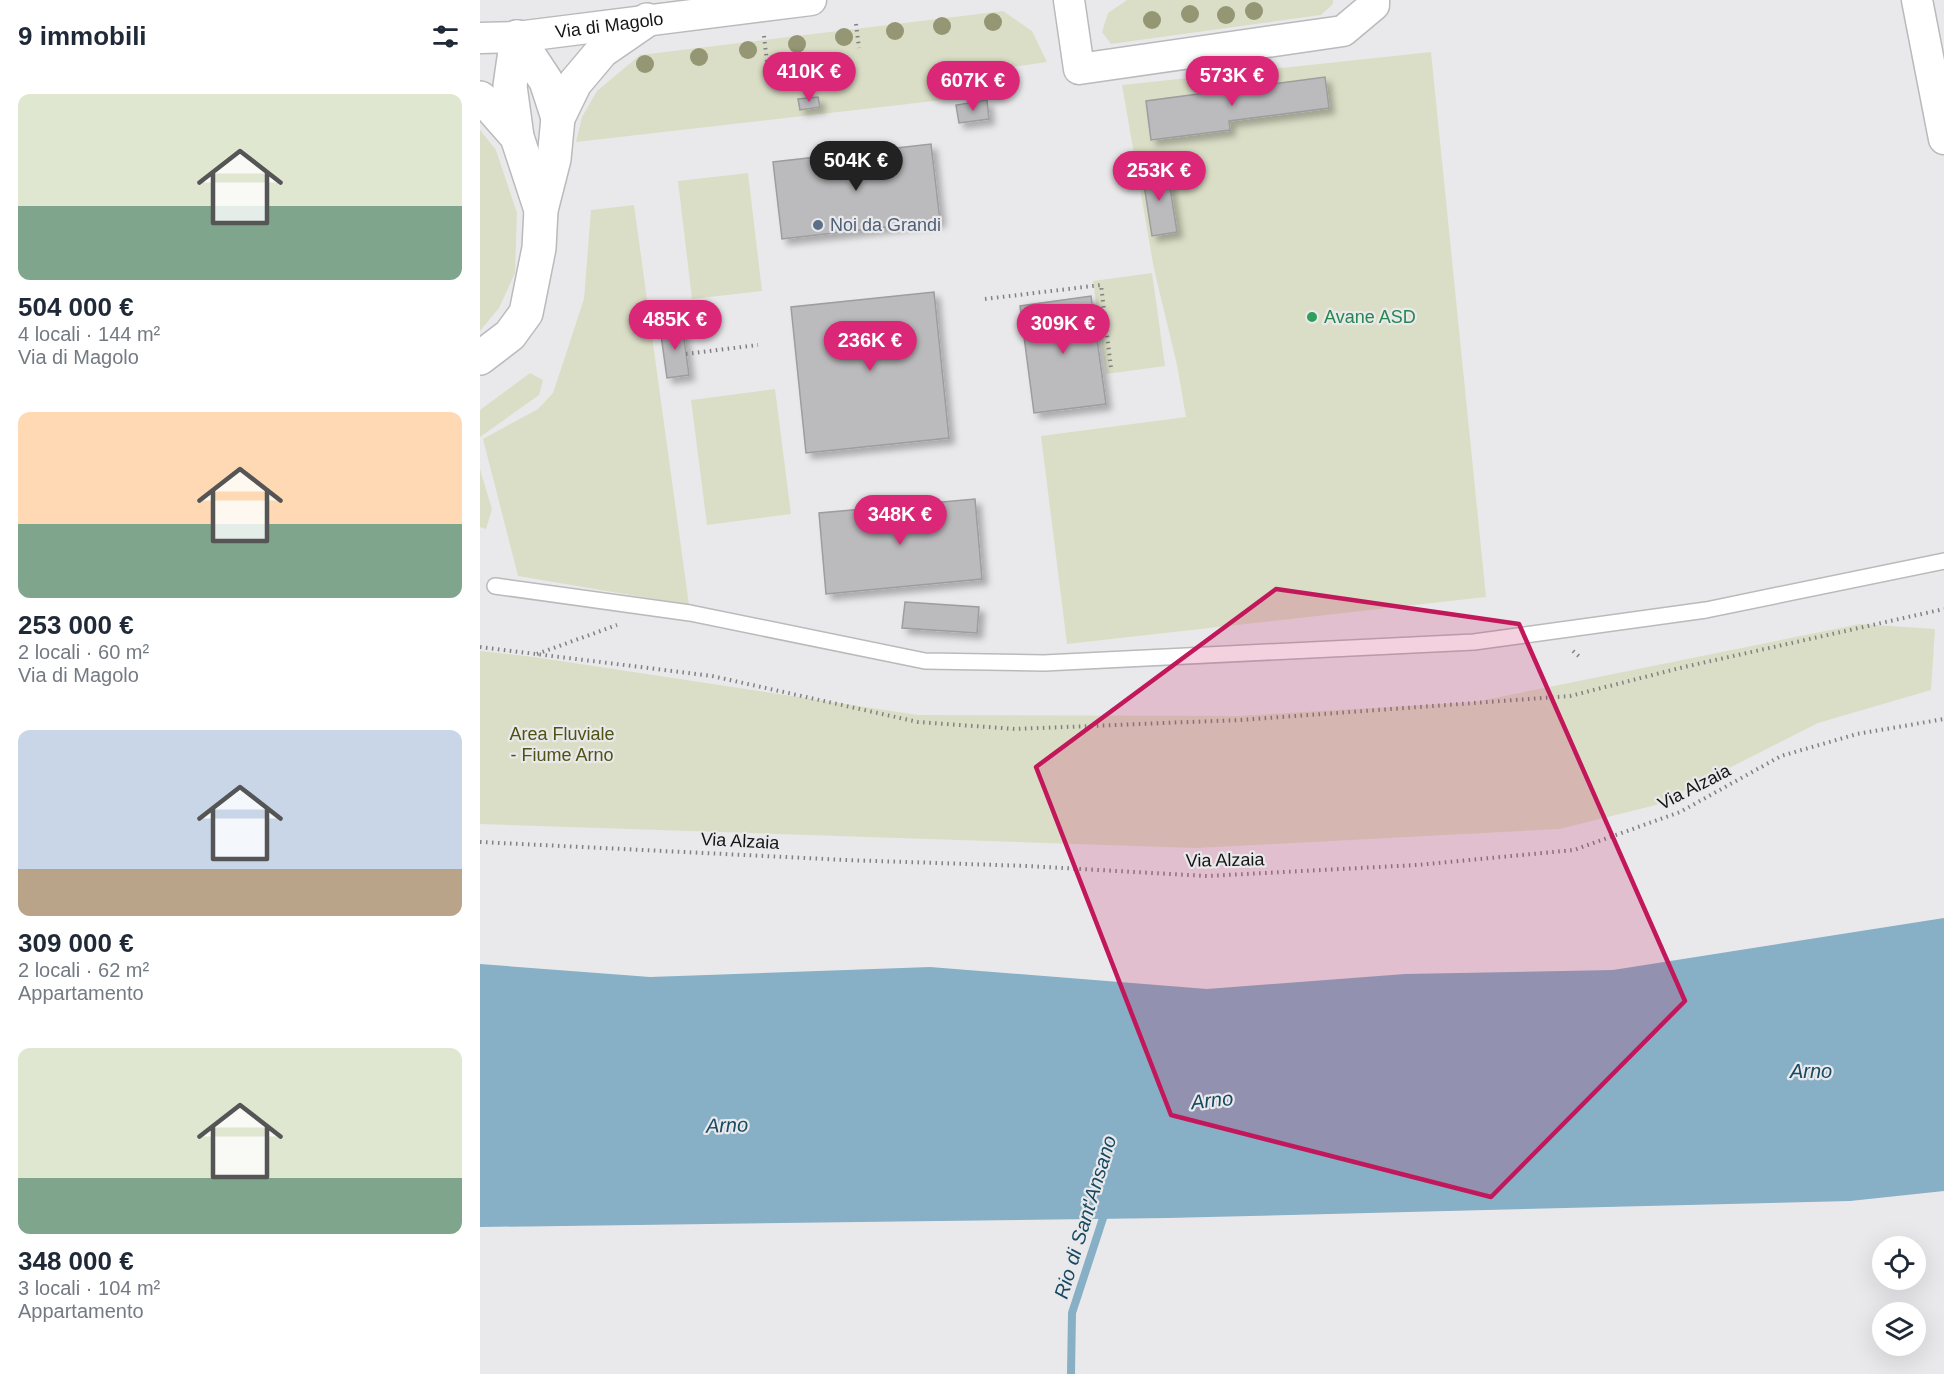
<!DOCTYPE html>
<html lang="it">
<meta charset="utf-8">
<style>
:root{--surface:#fff;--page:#f2f2f3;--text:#1f2937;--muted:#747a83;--accent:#db2777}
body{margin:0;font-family:Helvetica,sans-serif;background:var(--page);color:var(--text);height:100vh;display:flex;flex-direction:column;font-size:22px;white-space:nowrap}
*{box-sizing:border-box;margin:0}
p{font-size:20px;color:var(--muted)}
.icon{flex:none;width:33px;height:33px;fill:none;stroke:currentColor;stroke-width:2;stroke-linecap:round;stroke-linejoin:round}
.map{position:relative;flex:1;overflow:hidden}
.panel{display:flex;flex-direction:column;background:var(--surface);width:480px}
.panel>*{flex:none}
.buttons{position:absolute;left:1392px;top:1236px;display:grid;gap:12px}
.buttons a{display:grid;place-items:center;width:54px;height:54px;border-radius:50%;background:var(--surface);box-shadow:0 6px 24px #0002;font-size:30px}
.price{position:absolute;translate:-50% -51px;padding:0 14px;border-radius:21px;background:var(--accent);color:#fff;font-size:20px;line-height:39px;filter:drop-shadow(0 2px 3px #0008)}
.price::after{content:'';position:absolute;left:50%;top:36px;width:18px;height:14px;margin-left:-9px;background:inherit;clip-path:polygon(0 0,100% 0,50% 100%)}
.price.on{background:#222;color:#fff}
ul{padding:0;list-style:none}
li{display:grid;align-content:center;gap:12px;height:318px;padding:0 18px}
li span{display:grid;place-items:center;height:186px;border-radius:12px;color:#555}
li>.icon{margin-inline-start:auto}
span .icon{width:108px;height:108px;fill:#fffc;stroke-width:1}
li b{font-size:26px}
h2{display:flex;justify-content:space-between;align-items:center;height:72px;padding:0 18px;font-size:26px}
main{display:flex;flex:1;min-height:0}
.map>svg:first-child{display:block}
</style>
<main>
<section class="panel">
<h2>9 immobili<svg class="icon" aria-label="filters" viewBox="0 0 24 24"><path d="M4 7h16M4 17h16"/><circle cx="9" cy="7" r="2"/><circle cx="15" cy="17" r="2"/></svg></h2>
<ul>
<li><span style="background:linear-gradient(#dfe7d0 60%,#7fa58c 0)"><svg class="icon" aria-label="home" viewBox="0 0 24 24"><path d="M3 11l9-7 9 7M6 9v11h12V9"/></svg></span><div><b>504 000 €</b><p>4 locali · 144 m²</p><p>Via di Magolo</p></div></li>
<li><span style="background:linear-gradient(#ffd9b3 60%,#7fa58c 0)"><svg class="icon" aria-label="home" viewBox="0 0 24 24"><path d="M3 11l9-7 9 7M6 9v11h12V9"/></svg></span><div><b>253 000 €</b><p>2 locali · 60 m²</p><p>Via di Magolo</p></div></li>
<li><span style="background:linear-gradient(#c9d6e8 75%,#b9a48a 0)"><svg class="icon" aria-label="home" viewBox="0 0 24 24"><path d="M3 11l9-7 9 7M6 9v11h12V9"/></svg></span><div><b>309 000 €</b><p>2 locali · 62 m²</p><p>Appartamento</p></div></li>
<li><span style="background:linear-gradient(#dfe7d0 70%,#7fa58c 0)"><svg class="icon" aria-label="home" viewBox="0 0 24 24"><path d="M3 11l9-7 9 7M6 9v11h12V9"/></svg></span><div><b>348 000 €</b><p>3 locali · 104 m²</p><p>Appartamento</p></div></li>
</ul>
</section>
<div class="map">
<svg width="1464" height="1374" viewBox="0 0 1464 1374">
<defs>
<filter id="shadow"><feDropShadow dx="5.5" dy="5.5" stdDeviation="3" flood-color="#0004"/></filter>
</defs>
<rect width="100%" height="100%" fill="#e9e9eb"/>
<g fill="#dbdec6">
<polygon points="647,0 853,0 853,4 841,15 631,44 622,32 628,13"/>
<polygon points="523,11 552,31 567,62 512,70 515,94 96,142 102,117 117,91 160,55"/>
<polygon points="951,52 1006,597 587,644 561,436 706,417 697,365 674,269 642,85"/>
<polygon points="0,130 16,150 37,213 35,273 19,308 0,331"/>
<polygon points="268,173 282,291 212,299 198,181"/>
<polygon points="154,205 209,605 38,576 3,439 58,409 73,393 104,299 111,210"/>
<polygon points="672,273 685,366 626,374 613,281"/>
<polygon points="50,373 63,380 59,395 0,437 0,410"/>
<polygon points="295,389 311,514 227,525 211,400"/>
<polygon points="0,469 12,509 6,529 0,527"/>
<polygon points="1380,624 1455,629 1451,690 1338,723 1176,805 1079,829 716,848 0,824 0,651 54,657 438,715 757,716 995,702"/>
</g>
<polygon fill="#87afc6" points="1464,918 1464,1191 1370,1201 687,1218 0,1227 0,964 170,977 450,967 727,989 925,974 1133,970"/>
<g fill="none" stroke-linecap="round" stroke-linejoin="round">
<polyline stroke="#87afc6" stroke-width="8" points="591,1374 592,1313 626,1209"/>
</g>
<g fill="#bbbbbd" stroke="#9c9d9e" stroke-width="1.5" filter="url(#shadow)">
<polygon points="845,77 849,108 749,121 750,130 671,140 666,101"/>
<polygon points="338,97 340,107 320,110 318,99"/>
<polygon points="507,100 509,119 479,123 476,105"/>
<polygon points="451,144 460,221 302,239 293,162"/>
<polygon points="687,169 697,232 672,236 662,172"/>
<polygon points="454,292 469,438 326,453 311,307"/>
<polygon points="611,296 626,404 554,413 540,306"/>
<polygon points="202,324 209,375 187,378 180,328"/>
<polygon points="495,499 502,579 346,594 339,513"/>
<polygon points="425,602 499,607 497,633 422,628"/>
</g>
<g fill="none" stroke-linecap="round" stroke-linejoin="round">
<defs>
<polyline id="lane" points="15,586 210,613 445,661 564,663 994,642 1226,610 1464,561"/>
<g id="street">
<polyline points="589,0 599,69 863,31 894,5 894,0"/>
<polyline points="1437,0 1464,139"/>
<path id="s1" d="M0,38l37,-1 294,-37"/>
</g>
<g id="primary">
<polyline points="37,37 30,86 37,137"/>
<polyline points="37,37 66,81 78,118"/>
<polyline points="0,98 9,105 37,137 61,210"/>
<polyline points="0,358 30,335 46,313 59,248 61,210 74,159 78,118 95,83 122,51 167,20"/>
</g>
</defs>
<use href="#lane" stroke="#b9babc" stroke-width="18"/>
<use href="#street" stroke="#b9babc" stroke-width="33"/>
<use href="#primary" stroke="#b9babc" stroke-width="36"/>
<g stroke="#818183" stroke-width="4" stroke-dasharray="1.5 4.5" stroke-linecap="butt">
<polyline points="376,24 379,48"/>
<polyline points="284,36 287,62"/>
<polyline points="505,299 621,285 631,368"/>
<polyline points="206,354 278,345"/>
<polyline points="0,647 232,676 438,722 535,729 760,720 1090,696 1204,667 1464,609"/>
<polyline points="1093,651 1101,658"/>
<polyline points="57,654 137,625"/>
<polyline points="0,842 366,860 547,866 727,876 937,865 1094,850 1200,812 1301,756 1377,734 1464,719"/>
</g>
<use href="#lane" stroke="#fff" stroke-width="15"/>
<use href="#street" stroke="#fff" stroke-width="30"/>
<use href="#primary" stroke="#fff" stroke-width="33"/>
</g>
<g fill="#949674">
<circle cx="774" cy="11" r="9"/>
<circle cx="710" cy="14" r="9"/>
<circle cx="746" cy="15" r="9"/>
<circle cx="672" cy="20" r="9"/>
<circle cx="513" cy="22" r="9"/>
<circle cx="462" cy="26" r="9"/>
<circle cx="415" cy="31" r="9"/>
<circle cx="364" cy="37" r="9"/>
<circle cx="317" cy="44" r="9"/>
<circle cx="268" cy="50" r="9"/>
<circle cx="219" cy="57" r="9"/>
<circle cx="165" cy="64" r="9"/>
</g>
<path fill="#c2185b" fill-opacity="0.2" stroke="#c2185b" stroke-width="4.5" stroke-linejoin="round" d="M796,589l243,35 166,377 -194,196 -320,-82 -135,-348z"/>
<circle fill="#5c6f8a" stroke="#e9e9eb" stroke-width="2" cx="338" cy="225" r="6"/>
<circle fill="#2e9e5b" stroke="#e9e9eb" stroke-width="2" cx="832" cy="317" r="6"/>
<g text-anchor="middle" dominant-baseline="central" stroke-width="4.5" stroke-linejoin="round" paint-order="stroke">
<g font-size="18" fill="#151516" stroke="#e9e9eb">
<text stroke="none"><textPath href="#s1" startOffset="130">Via di Magolo</textPath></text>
<text transform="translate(1214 787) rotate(-27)">Via Alzaia</text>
<text transform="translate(260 841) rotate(3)">Via Alzaia</text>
<text transform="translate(745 860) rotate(-1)">Via Alzaia</text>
</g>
<g font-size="18" fill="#4e5e75" stroke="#e9e9eb" text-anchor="start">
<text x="350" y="225">Noi da Grandi</text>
</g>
<g font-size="18" fill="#27864d" stroke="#e9e9eb" text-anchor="start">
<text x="844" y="317">Avane ASD</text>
</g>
<g font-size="18" fill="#4e5313" stroke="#e9e9eb">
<text x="82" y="734">Area Fluviale<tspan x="82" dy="21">- Fiume Arno</tspan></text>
</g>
<g font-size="20" font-style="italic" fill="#164962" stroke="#e9e9eb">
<text x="1331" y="1071">Arno</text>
<text transform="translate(732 1100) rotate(-6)">Arno</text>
<text transform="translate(247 1125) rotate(-2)">Arno</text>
<text transform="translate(605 1217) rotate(-73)">Rio di Sant'Ansano</text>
</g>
</g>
</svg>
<div class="buttons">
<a><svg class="icon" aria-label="locate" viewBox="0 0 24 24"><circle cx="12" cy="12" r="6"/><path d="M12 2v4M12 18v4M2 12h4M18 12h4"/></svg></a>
<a><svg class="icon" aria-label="layers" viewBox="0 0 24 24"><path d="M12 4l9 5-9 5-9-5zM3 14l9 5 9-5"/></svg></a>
</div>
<b class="price" style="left:329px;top:103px">410K €</b>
<b class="price" style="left:752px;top:107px">573K €</b>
<b class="price" style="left:493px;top:112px">607K €</b>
<b class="price on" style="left:376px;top:192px">504K €</b>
<b class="price" style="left:679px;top:202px">253K €</b>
<b class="price" style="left:195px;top:351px">485K €</b>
<b class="price" style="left:583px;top:355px">309K €</b>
<b class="price" style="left:390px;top:372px">236K €</b>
<b class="price" style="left:420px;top:546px">348K €</b>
</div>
</main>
